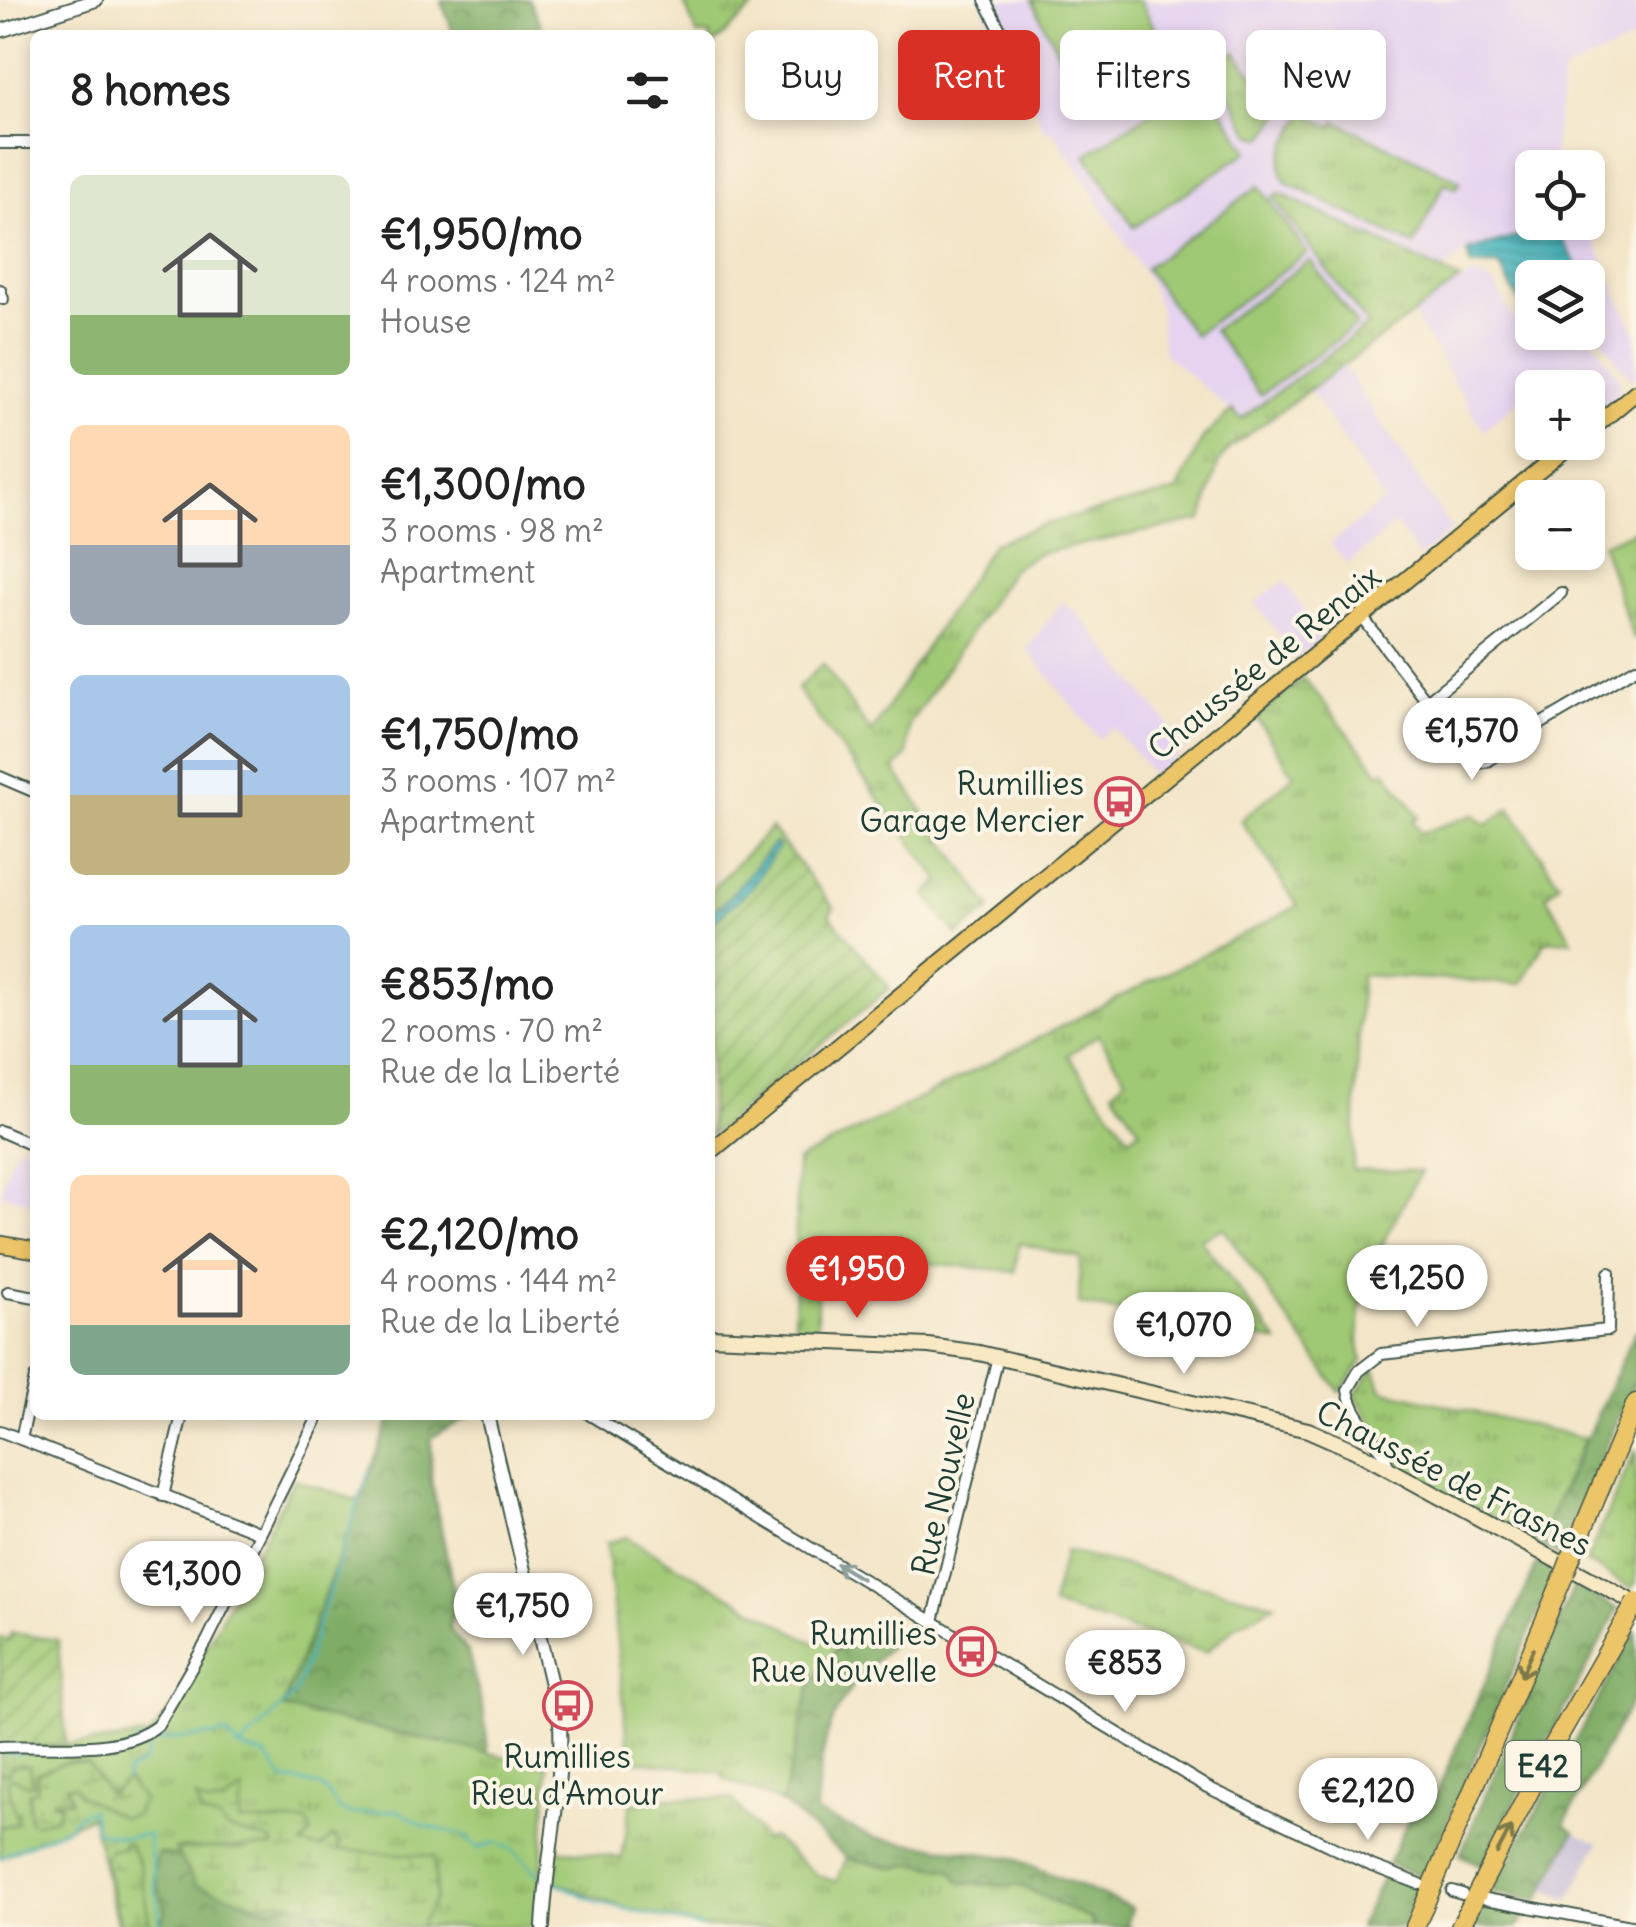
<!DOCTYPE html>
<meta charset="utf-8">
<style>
:root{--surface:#fff;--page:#f6f6f6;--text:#222;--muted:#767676;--accent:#d93025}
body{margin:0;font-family:Delius,sans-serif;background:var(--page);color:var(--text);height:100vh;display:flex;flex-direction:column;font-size:38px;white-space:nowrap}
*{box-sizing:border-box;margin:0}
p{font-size:32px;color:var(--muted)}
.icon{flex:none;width:55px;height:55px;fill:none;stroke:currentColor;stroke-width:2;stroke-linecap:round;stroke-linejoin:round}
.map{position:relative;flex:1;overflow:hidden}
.details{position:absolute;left:30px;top:30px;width:685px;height:1390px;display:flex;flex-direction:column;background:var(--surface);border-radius:15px;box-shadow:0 5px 15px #0003}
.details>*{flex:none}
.guide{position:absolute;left:745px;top:30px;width:740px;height:90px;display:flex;gap:20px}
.controls{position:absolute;left:1515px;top:150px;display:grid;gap:20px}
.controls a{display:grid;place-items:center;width:90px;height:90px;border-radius:15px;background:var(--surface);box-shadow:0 5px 15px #0003;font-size:50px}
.price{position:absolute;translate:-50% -85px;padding:0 22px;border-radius:35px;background:#fff;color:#222;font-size:32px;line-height:65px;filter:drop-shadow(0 2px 5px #0008)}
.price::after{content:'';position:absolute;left:50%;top:60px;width:30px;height:22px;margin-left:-15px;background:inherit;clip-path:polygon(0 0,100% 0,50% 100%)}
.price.current{background:var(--accent);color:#fff}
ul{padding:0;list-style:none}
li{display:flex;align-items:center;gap:30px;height:250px;padding:0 40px}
li span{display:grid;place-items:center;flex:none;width:280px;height:200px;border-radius:15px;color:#555}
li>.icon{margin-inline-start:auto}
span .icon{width:120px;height:120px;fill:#fffc;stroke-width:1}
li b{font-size:42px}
h2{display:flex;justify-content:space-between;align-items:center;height:120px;padding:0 40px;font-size:42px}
.tag{padding:0 35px;border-radius:15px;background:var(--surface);box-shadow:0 5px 15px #0003;font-size:35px;line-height:90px}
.tag.current{background:var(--accent);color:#fff}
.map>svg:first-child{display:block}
</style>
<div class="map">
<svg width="1636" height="1927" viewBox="0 0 1636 1927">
<defs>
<pattern id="grass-tufts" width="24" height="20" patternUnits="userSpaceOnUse" patternTransform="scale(2.5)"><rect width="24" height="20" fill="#a0c974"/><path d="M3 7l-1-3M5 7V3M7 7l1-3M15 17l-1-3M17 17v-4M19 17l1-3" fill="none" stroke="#82a460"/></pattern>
<pattern id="forest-crowns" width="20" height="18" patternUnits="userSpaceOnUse" patternTransform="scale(2.5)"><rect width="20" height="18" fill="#80ad66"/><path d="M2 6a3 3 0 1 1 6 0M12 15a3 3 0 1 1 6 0" fill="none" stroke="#688e55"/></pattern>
<pattern id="wetland-marsh" width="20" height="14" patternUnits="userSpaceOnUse" patternTransform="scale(2.5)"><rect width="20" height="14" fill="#a0c974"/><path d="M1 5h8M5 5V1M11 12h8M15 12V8" fill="none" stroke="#82a460"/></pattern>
<pattern id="garden-furrows" width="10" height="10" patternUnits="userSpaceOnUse" patternTransform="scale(2.5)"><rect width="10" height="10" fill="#a0c974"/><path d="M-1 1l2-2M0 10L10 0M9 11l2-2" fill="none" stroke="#82a460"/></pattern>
<pattern id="water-rules" width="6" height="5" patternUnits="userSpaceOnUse" patternTransform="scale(2.5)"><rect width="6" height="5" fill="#42b2bb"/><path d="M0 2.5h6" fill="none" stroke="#379299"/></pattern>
</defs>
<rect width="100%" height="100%" fill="#fcf5e5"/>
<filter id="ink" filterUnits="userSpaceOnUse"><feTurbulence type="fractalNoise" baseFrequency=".01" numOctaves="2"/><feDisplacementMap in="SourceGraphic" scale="20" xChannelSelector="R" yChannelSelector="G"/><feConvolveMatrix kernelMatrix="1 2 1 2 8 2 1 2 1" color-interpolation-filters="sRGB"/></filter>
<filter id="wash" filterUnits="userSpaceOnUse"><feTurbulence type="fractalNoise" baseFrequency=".0048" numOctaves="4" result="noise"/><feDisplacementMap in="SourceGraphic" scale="40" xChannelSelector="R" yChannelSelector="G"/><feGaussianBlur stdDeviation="2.25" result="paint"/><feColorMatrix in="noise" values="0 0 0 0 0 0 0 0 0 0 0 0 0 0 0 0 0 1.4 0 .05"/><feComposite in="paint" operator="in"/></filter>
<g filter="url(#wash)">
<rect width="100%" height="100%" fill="#f3e5c8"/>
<g fill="#e5d3f0">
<polygon points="980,0 1636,0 1636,39 1563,72 1552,167 1532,168 1532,222 1545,223 1544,228 1468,251 1240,419 1163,352 1160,309 1147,278 1052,129 1046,132"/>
<polygon points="1588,227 1636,335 1636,381 1627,375 1601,337 1613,328 1560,236"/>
<polygon points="1476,275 1494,284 1516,322 1532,324 1532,332 1588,332 1619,377 1620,391 1588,418 1588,388 1532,388 1484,430 1413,315 1460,280"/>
<polygon points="1343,365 1452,530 1419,557 1396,524 1347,564 1330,544 1384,501 1310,390"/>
<polygon points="1284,581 1323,636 1296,658 1255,603"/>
<polygon points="1062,602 1077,613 1187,747 1153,775 1113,727 1099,739 1027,649"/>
<polygon points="19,1144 35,1150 35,1203 0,1194 10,1159"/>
</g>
<polygon fill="#c7c0d8" points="1574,1832 1599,1843 1569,1900 1544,1889"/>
<g fill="url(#grass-tufts)" stroke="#608354" stroke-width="2.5" fill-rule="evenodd">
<polygon points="683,0 761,0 710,48 710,35 697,35"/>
<polygon points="1313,36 1330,42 1312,88 1296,106 1289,106 1281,99"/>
<polygon points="1235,52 1282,111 1264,138 1251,134 1215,67"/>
<path d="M1305,113l27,14 4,-6 124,60 -4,7 -12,-5 -30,62 -128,-63c-15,-22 8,-49 19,-69z"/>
<polygon points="1279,193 1460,280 1228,449 1218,464 1202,520 1040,553 1013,568 909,725 907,756 894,769 991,909 957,935 926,894 940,881 797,689 823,664 871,733 993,543 1049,523 1177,491 1203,438 1232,410 1241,419 1368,325 1273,197"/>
<polygon points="1636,530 1636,638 1633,639 1602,544"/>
<path d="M1304,678l76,95 5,-3 34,46 -6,4 7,13 54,-18 12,10 24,-17 49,75 -13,13 26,44 -27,1 -24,43 -160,-9 -8,195 68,1c-31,60 -75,121 -59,190l-22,31 -117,-164 -23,11 78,103 -199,-38 1,-46 -61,-15 -4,29 -167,-17 -7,31 -24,2v46l-23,-1 3,-172 501,-255 -57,-86 53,-44 -38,-59zM1098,1035l28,42 -13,14 27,39 -11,7 -61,-82z"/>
<polygon points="1374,1368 1382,1390 1585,1438 1538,1544 1396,1464 1355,1395"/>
<polygon points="392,1415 471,1415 431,1438 431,1481 456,1602 449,1628 468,1653 484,1714 488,1753 548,1766 538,1927 118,1927 91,1816 0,1858 0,1753 149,1736 177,1702 294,1479 358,1501"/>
<polygon points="1636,1449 1636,1582 1632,1588 1586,1562"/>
<polygon points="626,1537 814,1643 844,1637 810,1687 782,1803 723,1778 724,1773 630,1760 606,1543"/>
<polygon points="1065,1551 1275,1604 1236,1626 1206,1652 1052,1606"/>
<polygon points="667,1798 732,1799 765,1840 771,1837 817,1875 836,1882 847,1858 897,1868 914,1863 951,1870 961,1883 1021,1886 1094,1921 1091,1927 701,1927 623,1908 545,1878 551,1849 622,1858 631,1803"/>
</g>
<g fill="url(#forest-crowns)" stroke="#50754d" stroke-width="2.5">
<polygon points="441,0 529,0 541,26 523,35 454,35"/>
<polygon points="1636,1330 1636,1379 1558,1555 1538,1544"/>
<polygon points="392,1415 471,1415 431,1438 431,1481 456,1602 449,1628 468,1653 484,1714 488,1753 282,1708"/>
<polygon points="1542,1552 1560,1562 1423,1877 1388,1864 1414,1808 1431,1806"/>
<polygon points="1574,1586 1618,1609 1481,1865 1460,1855"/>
<polygon points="1636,1630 1636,1693 1564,1824 1574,1832 1538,1901 1492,1892"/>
<path d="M872,1632l24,8c-62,56 -75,89 -80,173l58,25 139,20 119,50 -5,17 5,2h-41l2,-7 -72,-34 -60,-3 -10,-13 -37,-7 -17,5 -50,-10 -65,-55 28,-116 34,-50z"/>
<path d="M158,1853c10,2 23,2 31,6 24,11 38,38 64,46 34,11 46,-23 74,22h-169l8,-15 -13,-40z"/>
<polygon points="1384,1875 1419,1885 1402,1927 1359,1927"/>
<polygon points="1485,1906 1525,1915 1517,1927 1474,1927"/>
</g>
<g fill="url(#wetland-marsh)" stroke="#608354" stroke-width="2.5">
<polygon points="69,1761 88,1763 108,1794 127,1780 142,1800 134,1815 123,1818 79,1795 74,1786 66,1786 71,1801 51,1801 61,1805 56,1817 35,1824 29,1821 29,1793 36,1791 37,1773"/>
<polygon points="20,1765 30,1766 33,1783 30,1786 12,1777 7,1780 18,1824 0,1827 0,1771 8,1774 11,1767"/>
<polygon points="243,1790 240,1822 306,1822 312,1833 302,1845 321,1848 332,1837 341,1844 337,1850 434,1856 436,1897 419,1927 361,1927 359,1920 282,1901 252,1903 196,1885 175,1849 273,1847 272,1841 226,1829 219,1820 202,1815 195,1798 206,1805 224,1803"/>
<polygon points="123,1843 128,1843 140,1866 150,1927 122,1927 119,1918 104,1858 110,1849 124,1848"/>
</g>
<g fill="#a0c974" stroke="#608354" stroke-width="2.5">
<polygon points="1032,0 1140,0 1169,57 1084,104"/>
<polygon points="1201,79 1249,151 1134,227 1086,155"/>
<polygon points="1259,186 1307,253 1194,335 1145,268"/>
<polygon points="1310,260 1357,325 1260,395 1213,330"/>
</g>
<g fill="url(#garden-furrows)" stroke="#608354" stroke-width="2.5">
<polygon points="771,828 834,908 829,915 890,988 710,1135 710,891"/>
<polygon points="11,1633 58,1640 66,1745 0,1749 0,1638 9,1640"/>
</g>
<g fill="url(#water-rules)" stroke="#307878" stroke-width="2.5">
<polygon points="1554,226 1584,277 1532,278 1532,308 1524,311 1499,265 1471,266 1468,251"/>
<polygon points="775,843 778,847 752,887 710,925 710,912 725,902"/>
</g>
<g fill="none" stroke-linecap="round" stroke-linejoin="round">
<g stroke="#42b2bb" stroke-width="2.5">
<path d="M133,1743l93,-9 14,14 26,8 17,24c28,4 42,1 55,29l13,5 46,-4 27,16 37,8 17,14 18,-6 18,8 25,26"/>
<polyline points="240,1748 296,1692 369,1470"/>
<polyline points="0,1754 46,1752"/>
<polyline points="126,1780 126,1772 144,1763 150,1743"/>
<polyline points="0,1857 66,1828 80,1814 91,1810 96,1831 123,1838 148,1835 161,1927"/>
<polyline points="551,1880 597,1902 701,1927"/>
</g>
</g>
</g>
<g filter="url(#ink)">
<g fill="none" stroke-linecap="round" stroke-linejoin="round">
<defs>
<g id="minor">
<polyline points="985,0 1019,67"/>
<polyline points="0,143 35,143"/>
<polyline points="0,290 3,299"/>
<polyline points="1362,617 1475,764 1488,761 1537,726 1636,668"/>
<polyline points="1426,702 1561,593"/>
<polyline points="0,777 35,792"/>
<polyline points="0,1131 35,1146"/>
<polyline points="8,1292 35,1297"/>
<polyline points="590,1415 1207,1787 1372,1866 1420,1884"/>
<polyline points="0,1431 260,1533"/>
<polyline points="21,1439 35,1378"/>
<path d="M1389,1469c-8,-30 -36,-49 -41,-79l11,-19 22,-17 227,-24 1,-57"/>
<polyline points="163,1496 182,1415"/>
<polyline points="933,1621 998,1357"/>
<path d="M0,1747c47,-3 120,9 158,-22l49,-84 112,-226"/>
<polyline points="1452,1891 1462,1894"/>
<polyline points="1486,1899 1636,1927"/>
</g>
<g id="tertiary">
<polyline points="0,31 96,0"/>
<path d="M487,1415l73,307c3,68 -14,137 -17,205"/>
</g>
<polyline id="secondary" points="710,1337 929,1346 979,1353 1308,1430 1356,1451 1636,1604"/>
<g id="primary">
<polyline points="1588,432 1636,392"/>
<polyline points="710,1152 1574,442"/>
<polyline points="0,1244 35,1250"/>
</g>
<g id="motorway">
<polyline points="1570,1560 1636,1403"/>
<polyline points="1415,1927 1565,1573"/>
<polyline points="1460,1927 1549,1753 1632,1609"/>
</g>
</defs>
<use href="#minor" stroke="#3f564a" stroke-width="14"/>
<use href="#tertiary" stroke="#3f564a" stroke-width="16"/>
<use href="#secondary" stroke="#3f564a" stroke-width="18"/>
<use href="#primary" stroke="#3f564a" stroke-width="19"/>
<use href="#motorway" stroke="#3f564a" stroke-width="21"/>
<use href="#minor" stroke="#fff" stroke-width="10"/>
<use href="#tertiary" stroke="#fff" stroke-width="12"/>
<use href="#secondary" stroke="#f8e8c3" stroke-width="14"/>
<use href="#primary" stroke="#edc569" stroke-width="15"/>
<use href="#motorway" stroke="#edc569" stroke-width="18"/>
<defs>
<g id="motorway-bridge">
<polyline points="1565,1573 1570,1560"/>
<polyline points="1632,1609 1636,1602"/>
</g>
</defs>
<use href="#motorway-bridge" stroke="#3f564a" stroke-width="21" stroke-linecap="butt"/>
<use href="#motorway-bridge" stroke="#edc569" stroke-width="18"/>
</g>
<defs><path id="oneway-shaft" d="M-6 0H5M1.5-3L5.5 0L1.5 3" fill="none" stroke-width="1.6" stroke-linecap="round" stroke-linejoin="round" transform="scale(2.5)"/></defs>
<use stroke="#8f9e9a" href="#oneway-shaft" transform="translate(849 1571) rotate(-149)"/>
<g stroke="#7c7a4c">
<use href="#oneway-shaft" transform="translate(1527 1663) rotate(113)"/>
<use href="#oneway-shaft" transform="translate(1504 1840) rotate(-62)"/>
</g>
</g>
<defs>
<symbol id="bus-ring" viewBox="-11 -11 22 22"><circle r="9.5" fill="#fcf5e5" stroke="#d1495b" stroke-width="1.5"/><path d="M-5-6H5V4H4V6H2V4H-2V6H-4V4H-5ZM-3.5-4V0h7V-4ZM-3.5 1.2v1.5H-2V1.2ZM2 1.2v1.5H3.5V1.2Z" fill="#d1495b"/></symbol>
</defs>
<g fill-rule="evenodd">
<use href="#bus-ring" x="1092" y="774" width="55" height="55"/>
<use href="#bus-ring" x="944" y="1624" width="55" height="55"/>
<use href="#bus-ring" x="540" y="1678" width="55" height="55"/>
</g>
<g text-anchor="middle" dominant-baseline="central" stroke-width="8" stroke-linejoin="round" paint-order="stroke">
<rect fill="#fcf5e5" stroke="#617469" stroke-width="2.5" x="1505.5" y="1741" width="75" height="50" rx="8"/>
<g font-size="30" font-weight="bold" fill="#1f3d34">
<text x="1543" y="1766">E42</text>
</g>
<g font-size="32" fill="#1f3d34" stroke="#fcf5e5">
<text transform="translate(1264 662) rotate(-39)">Chaussée de Renaix</text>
<text transform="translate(1454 1478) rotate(27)">Chaussée de Frasnes</text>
<text transform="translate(943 1484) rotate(-77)">Rue Nouvelle</text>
</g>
<g font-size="32" fill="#1f3d34" stroke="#fcf5e5" text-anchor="end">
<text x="1084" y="783">Rumillies<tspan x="1084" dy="37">Garage Mercier</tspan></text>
<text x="937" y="1633">Rumillies<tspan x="937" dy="37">Rue Nouvelle</tspan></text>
<text x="567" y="1756" text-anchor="middle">Rumillies<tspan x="567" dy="37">Rieu d'Amour</tspan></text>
</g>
</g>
</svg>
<div class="controls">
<a><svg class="icon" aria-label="locate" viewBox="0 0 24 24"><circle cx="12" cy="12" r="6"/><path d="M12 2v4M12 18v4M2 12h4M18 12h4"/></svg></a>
<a><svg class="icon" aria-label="layers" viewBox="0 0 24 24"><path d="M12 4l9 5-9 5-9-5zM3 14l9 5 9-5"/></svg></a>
<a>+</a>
<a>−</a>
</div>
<b class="price" style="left:1472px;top:783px">€1,570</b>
<b class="price current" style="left:857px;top:1321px">€1,950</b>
<b class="price" style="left:1417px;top:1330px">€1,250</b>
<b class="price" style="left:1184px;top:1377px">€1,070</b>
<b class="price" style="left:192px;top:1626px">€1,300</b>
<b class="price" style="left:523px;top:1658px">€1,750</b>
<b class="price" style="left:1125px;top:1715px">€853</b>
<b class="price" style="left:1368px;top:1843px">€2,120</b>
<div class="guide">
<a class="tag">Buy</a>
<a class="tag current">Rent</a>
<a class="tag">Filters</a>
<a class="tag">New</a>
</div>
<section class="details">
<h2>8 homes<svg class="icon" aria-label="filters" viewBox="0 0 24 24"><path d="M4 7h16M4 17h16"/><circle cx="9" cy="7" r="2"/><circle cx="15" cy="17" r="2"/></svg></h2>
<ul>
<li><span style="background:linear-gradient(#dfe7d0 70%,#8fb573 0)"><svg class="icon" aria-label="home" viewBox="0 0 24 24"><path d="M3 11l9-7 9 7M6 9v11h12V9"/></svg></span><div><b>€1,950/mo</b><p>4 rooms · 124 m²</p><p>House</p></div></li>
<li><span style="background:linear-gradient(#ffd9b3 60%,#9aa5b1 0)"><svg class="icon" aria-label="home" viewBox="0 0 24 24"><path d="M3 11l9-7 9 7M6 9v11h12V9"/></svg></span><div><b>€1,300/mo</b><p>3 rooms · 98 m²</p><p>Apartment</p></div></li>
<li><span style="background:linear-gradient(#a9c7e8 60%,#c2b280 0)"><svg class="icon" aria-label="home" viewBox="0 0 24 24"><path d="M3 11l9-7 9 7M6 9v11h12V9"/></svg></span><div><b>€1,750/mo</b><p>3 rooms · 107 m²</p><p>Apartment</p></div></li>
<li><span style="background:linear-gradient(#a9c7e8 70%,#8fb573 0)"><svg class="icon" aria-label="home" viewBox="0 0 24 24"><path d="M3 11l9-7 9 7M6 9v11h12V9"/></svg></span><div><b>€853/mo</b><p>2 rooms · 70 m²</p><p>Rue de la Liberté</p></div></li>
<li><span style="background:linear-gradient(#ffd9b3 75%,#7fa58c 0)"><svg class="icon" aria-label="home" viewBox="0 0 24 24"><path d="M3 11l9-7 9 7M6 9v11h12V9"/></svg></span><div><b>€2,120/mo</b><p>4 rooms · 144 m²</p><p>Rue de la Liberté</p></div></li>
</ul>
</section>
</div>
